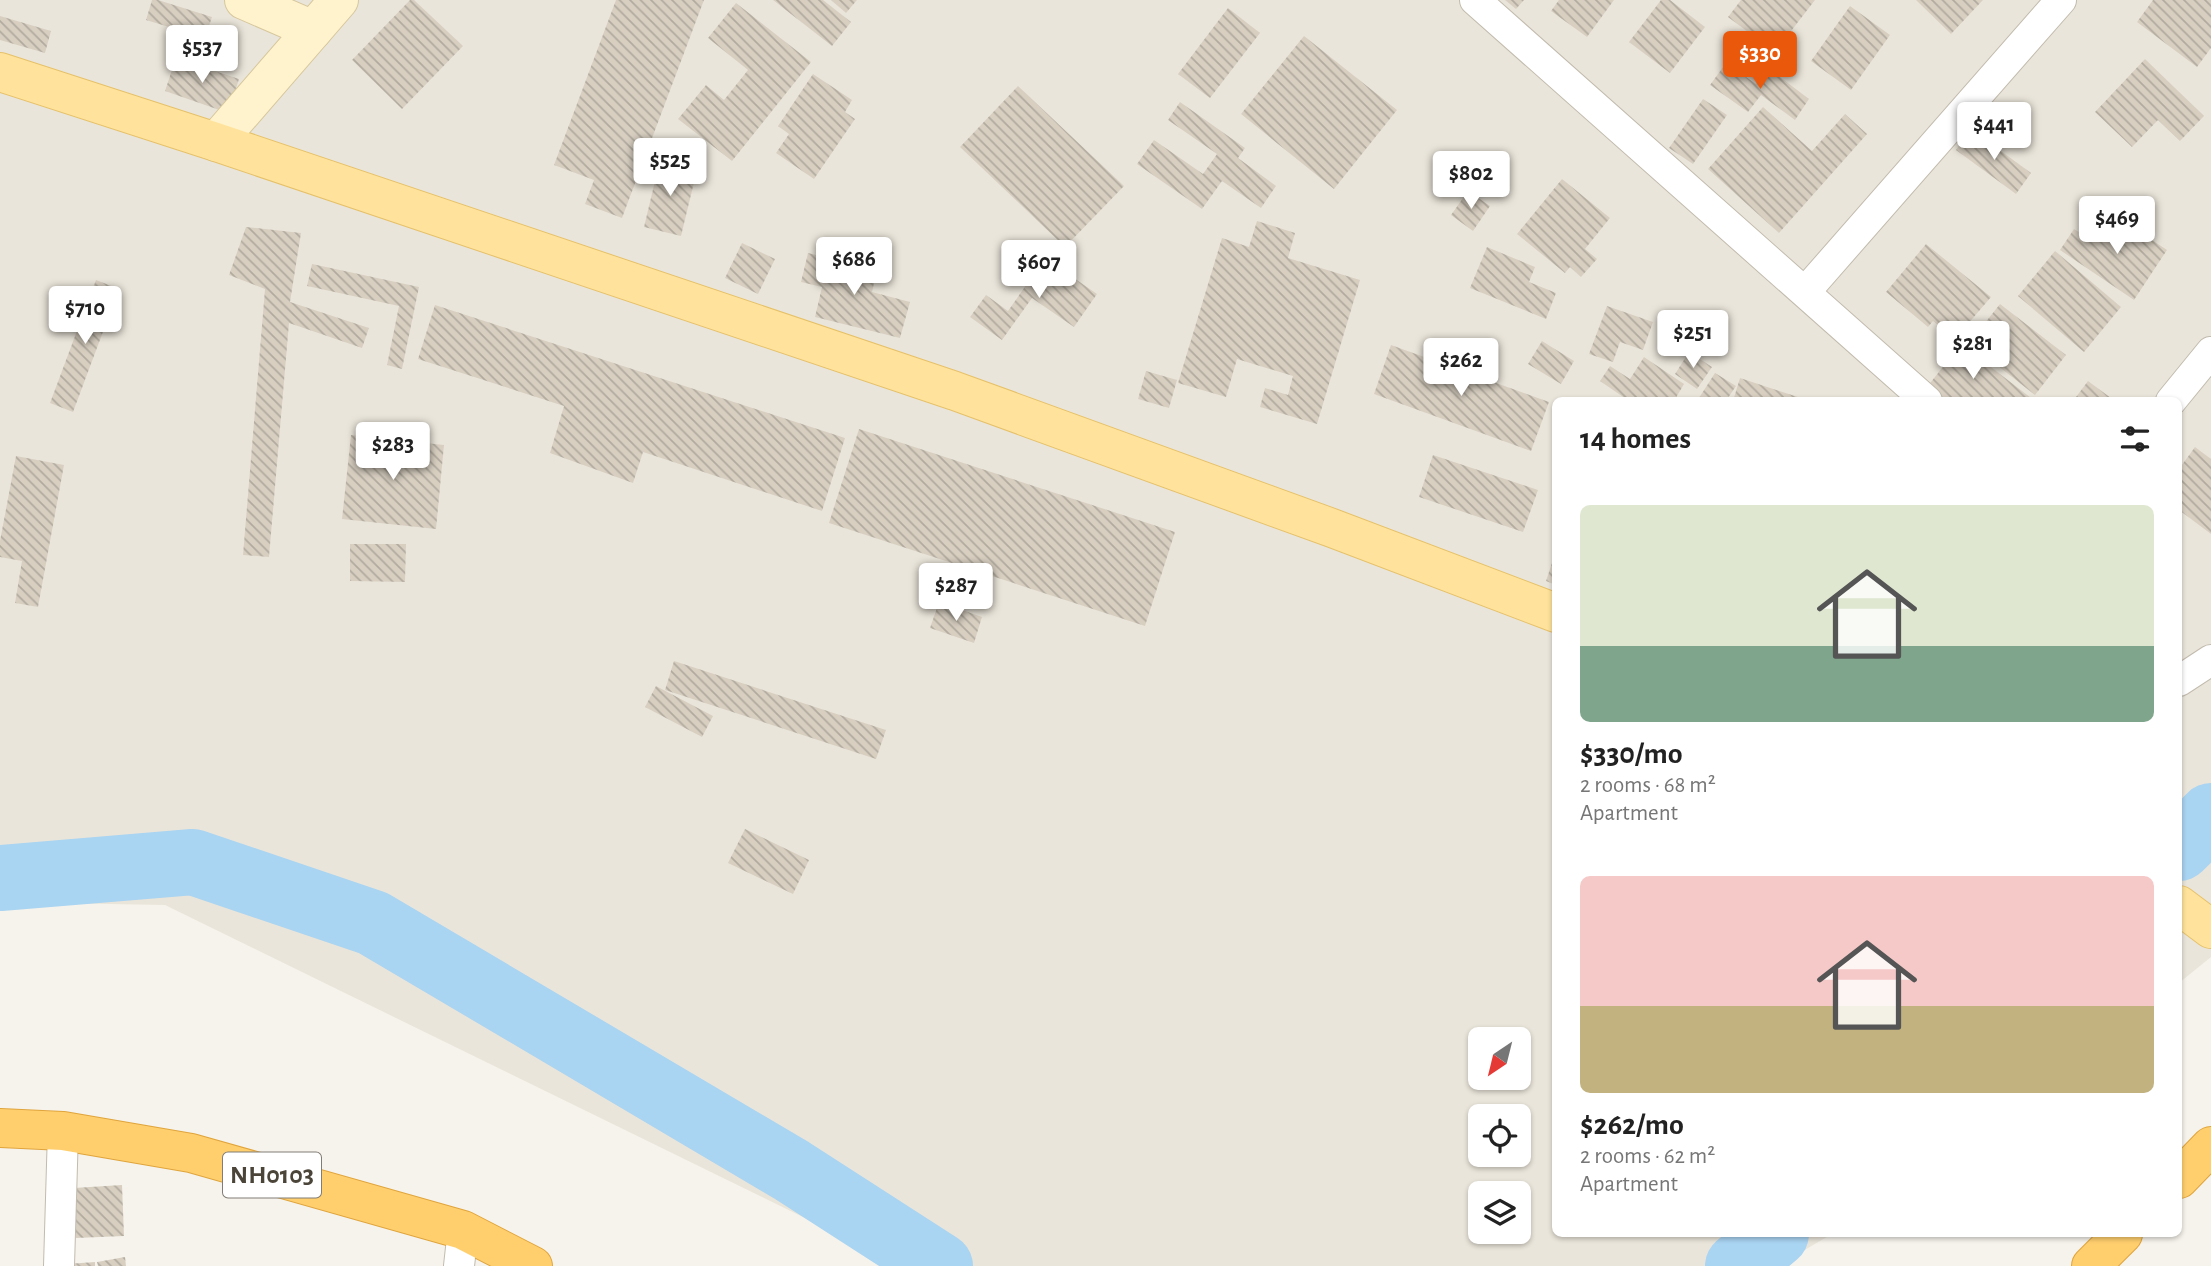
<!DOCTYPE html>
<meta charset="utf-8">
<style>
:root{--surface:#fff;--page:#f2f2f2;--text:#222;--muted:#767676;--accent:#ea580c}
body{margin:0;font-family:"Alegreya Sans",sans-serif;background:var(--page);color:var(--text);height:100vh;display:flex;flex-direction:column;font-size:26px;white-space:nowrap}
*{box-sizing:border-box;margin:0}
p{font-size:23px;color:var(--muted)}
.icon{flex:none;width:38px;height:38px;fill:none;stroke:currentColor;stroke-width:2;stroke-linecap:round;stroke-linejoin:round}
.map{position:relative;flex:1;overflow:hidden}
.side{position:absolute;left:1552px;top:397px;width:630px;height:840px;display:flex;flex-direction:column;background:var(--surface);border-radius:10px;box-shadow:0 2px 5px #0004}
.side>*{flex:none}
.needle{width:46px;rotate:215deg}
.controls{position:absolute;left:1468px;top:1027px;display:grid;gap:14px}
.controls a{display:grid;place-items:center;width:63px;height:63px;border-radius:10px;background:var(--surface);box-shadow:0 2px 5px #0004;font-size:35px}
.price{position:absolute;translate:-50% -60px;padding:0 16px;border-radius:7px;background:#fff;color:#222;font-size:23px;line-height:46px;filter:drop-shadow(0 2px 4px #0008)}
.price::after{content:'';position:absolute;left:50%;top:42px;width:21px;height:16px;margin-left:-10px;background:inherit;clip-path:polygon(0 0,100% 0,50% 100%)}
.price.active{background:var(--accent);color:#fff}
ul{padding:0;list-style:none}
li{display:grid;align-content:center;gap:14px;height:371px;padding:0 28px}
li span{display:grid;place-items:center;height:217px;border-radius:10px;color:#555}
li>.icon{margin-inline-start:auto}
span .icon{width:126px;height:126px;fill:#fffc;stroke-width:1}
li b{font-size:30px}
h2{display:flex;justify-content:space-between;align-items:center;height:84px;padding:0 28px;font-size:30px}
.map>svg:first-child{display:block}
</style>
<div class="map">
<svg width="2211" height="1266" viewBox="0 0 2211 1266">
<defs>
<pattern id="building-back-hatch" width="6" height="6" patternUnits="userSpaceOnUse" patternTransform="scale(1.75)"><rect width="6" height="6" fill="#d8cfc1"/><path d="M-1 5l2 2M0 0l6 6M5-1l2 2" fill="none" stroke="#b1aa9e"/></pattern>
</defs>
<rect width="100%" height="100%" fill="#f6f3ec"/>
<path fill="#eae5da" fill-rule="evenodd" d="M0,0h2211v957l-32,26v-582h-623v833h276l-55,32h-874l-738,-361 -165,-3zM1480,1040h39v38h-39zM1480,1116h39v39h-39zM1480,1194h39v38h-39z"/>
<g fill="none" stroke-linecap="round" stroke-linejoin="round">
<g stroke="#a9d4f2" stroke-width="66">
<polyline points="2179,848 2211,816"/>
<polyline points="0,878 193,862 373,923 791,1170 940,1266"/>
<polyline points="1738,1266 1776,1234"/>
</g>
</g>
<g fill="url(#building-back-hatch)">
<polygon points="152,0 158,0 212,17 205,38 146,20"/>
<polygon points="410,0 414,0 463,46 402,109 352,60"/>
<polygon points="616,0 704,0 622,218 585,204 594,180 554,165"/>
<polygon points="773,0 823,0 851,22 832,46"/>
<polygon points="831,0 857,0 846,13"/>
<polygon points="1505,0 1524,0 1516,9"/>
<polygon points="1559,0 1614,0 1587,37 1551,11"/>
<polygon points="1661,0 1670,0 1705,27 1670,73 1629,42"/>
<polygon points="1741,0 1815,0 1775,52 1728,17"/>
<polygon points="1916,0 1983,0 1951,34"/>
<polygon points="2153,0 2211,0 2211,48 2197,67 2137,22"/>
<polygon points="736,3 811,62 732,161 678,119 706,85 724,100 748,70 708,38"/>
<polygon points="1850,6 1890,35 1851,90 1811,61"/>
<polygon points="1228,8 1260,33 1210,98 1178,74"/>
<polygon points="0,16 51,31 45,53 0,40"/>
<polygon points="1304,36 1397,110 1334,189 1241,114"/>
<polygon points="176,58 239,79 228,113 165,91"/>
<polygon points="2145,59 2204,116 2180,141 2158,120 2132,147 2095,112"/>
<polygon points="1726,63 1756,84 1768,68 1809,99 1795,120 1761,95 1748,112 1710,85"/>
<polygon points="813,74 852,100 845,112 855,119 814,179 776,153 789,134 778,126"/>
<polygon points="1018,86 1124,186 1065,247 960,147"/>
<polygon points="1703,99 1727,115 1693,164 1669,148"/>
<polygon points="1180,102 1245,148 1238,158 1276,186 1261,208 1222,181 1202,209 1137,164 1154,140 1203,174 1217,154 1168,120"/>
<polygon points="1763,107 1812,151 1845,114 1867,134 1779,233 1708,169"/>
<polygon points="1971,129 2031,173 2016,194 1956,150"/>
<polygon points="660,160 697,170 681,236 644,227"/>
<polygon points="1562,179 1610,218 1585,249 1597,259 1581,277 1570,267 1565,273 1517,234"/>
<polygon points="1468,191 1490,206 1473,231 1451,215"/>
<polygon points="2119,218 2167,250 2134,300 2060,250 2074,229 2091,240 2101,224 2111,230"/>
<polygon points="1257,221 1295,233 1288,258 1360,280 1317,424 1260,407 1265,388 1288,395 1293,376 1237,359 1226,397 1178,383 1222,238 1249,247"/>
<polygon points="246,227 301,233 290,302 369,328 362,348 289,323 269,557 243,555 265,289 229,275"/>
<polygon points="742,243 775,259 758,294 725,278"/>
<polygon points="1926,244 1991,297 1955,339 1933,321 1928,327 1886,292"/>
<polygon points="1487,247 1535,267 1529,282 1556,293 1546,319 1470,288"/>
<polygon points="2055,251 2121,307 2084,352 2018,296"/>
<polygon points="808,253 877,270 872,292 910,302 900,338 815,317 822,287 801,282"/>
<polygon points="1045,258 1097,294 1074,327 1032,298 1002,340 970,317 986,295 1008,311"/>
<polygon points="312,264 419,287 402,369 387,365 399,306 307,286"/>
<polygon points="96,280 119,289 73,412 50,403"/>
<polygon points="2000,304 2066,355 2035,395 1969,343"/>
<polygon points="435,305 845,438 822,511 643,452 633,483 550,453 564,406 418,359"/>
<polygon points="1607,306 1653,322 1643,350 1620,342 1613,362 1589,354"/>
<polygon points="1542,341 1574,361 1561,384 1528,364"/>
<polygon points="1961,344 2035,401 1945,401 1927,387"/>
<polygon points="1391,345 1549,402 1531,451 1374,394"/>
<polygon points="1689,352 1712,367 1697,389 1675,374"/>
<polygon points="1644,357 1684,384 1674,401 1629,401 1600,381 1610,366 1630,379"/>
<polygon points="1146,371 1177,380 1169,408 1138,399"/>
<polygon points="1715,373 1736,386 1726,401 1697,401"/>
<polygon points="1740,378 1807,400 1807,401 1733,401"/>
<polygon points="2088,381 2115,401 2073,401"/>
<polygon points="859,429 1175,532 1145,626 829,523"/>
<polygon points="351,435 444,445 436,529 342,519"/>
<polygon points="2195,447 2211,459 2211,534 2179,510 2179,469"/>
<polygon points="1433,455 1538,490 1523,532 1419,497"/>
<polygon points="16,456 64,465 38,607 15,603 22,561 0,557 0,541"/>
<polygon points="350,544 406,544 405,582 350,581"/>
<polygon points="1555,554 1556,555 1556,585 1546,581"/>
<polygon points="939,602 982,617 974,643 930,628"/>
<polygon points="674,661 886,730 876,759 665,690"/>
<polygon points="656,686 713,716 702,737 645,707"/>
<polygon points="745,829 809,860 793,894 728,863"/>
<polygon points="122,1185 124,1236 76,1238 74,1188"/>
<polygon points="125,1257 126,1266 98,1266 97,1262"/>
<polygon points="95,1262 95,1266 67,1266 67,1264"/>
</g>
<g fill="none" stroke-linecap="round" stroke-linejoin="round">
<defs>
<g id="street">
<polyline points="1475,0 1927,401"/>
<polyline points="1805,292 2061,0"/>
<polyline points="2171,401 2211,352"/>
<polyline points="2179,681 2211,660"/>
<polyline points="59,1266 63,1131"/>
<polyline points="459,1266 463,1230"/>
</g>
<g id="secondary">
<polyline points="244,0 313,30"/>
<polyline points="216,142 339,0"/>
</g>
<g id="primary">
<polyline points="0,72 216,142 955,391 1332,528 1556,613"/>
<polyline points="2179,905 2211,929"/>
</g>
<g id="highway">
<polyline points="0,1128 63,1131 191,1153 463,1230 533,1266"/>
<polyline points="2179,1179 2211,1146"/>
<polyline points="2091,1266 2123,1234"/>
</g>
</defs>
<use href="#street" stroke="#c2bbae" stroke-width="32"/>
<use href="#secondary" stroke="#d6c79b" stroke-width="40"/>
<use href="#primary" stroke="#e6c16a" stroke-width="40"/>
<use href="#highway" stroke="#e0a43c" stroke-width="40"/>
<use href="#street" stroke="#fff" stroke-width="30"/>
<use href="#secondary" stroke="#fff3cd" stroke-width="38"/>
<use href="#primary" stroke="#ffe39c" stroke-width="38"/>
<use href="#highway" stroke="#ffcf6e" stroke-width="38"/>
</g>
<g text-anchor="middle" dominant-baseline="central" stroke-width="5" stroke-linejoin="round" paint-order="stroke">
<rect fill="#fff" stroke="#817c74" stroke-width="2" x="223" y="1152.5" width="98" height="45" rx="5"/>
<g font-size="26" font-weight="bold" fill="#4b4439">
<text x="272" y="1175">NH0103</text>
</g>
</g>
</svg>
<div class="controls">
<a><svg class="needle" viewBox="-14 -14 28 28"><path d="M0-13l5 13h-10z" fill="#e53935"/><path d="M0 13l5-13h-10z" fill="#767676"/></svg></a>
<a><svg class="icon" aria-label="locate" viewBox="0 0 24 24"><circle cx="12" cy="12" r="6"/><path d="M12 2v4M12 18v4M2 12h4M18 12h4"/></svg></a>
<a><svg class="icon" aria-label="layers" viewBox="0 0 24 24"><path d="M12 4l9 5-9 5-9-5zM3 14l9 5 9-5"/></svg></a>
</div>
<b class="price" style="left:202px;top:85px">$537</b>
<b class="price active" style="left:1760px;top:91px">$330</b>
<b class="price" style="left:1994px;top:162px">$441</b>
<b class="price" style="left:670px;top:198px">$525</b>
<b class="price" style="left:1471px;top:211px">$802</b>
<b class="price" style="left:2117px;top:256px">$469</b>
<b class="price" style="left:854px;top:297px">$686</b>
<b class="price" style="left:1039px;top:300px">$607</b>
<b class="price" style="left:85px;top:346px">$710</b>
<b class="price" style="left:1693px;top:370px">$251</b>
<b class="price" style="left:1973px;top:381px">$281</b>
<b class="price" style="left:1461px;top:398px">$262</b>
<b class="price" style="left:393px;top:482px">$283</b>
<b class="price" style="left:956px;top:623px">$287</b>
<section class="side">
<h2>14 homes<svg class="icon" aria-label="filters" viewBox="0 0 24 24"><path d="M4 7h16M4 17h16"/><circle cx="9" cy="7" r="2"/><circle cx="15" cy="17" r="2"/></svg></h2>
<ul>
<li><span style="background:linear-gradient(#dfe7d0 65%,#7fa58c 0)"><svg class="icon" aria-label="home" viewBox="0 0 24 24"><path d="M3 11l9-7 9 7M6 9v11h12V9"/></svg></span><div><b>$330/mo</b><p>2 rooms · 68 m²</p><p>Apartment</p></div></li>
<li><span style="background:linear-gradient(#f6c9c9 60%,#c2b280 0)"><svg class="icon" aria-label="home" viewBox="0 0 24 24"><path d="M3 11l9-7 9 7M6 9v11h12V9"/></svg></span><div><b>$262/mo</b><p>2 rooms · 62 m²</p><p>Apartment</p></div></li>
</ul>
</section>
</div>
